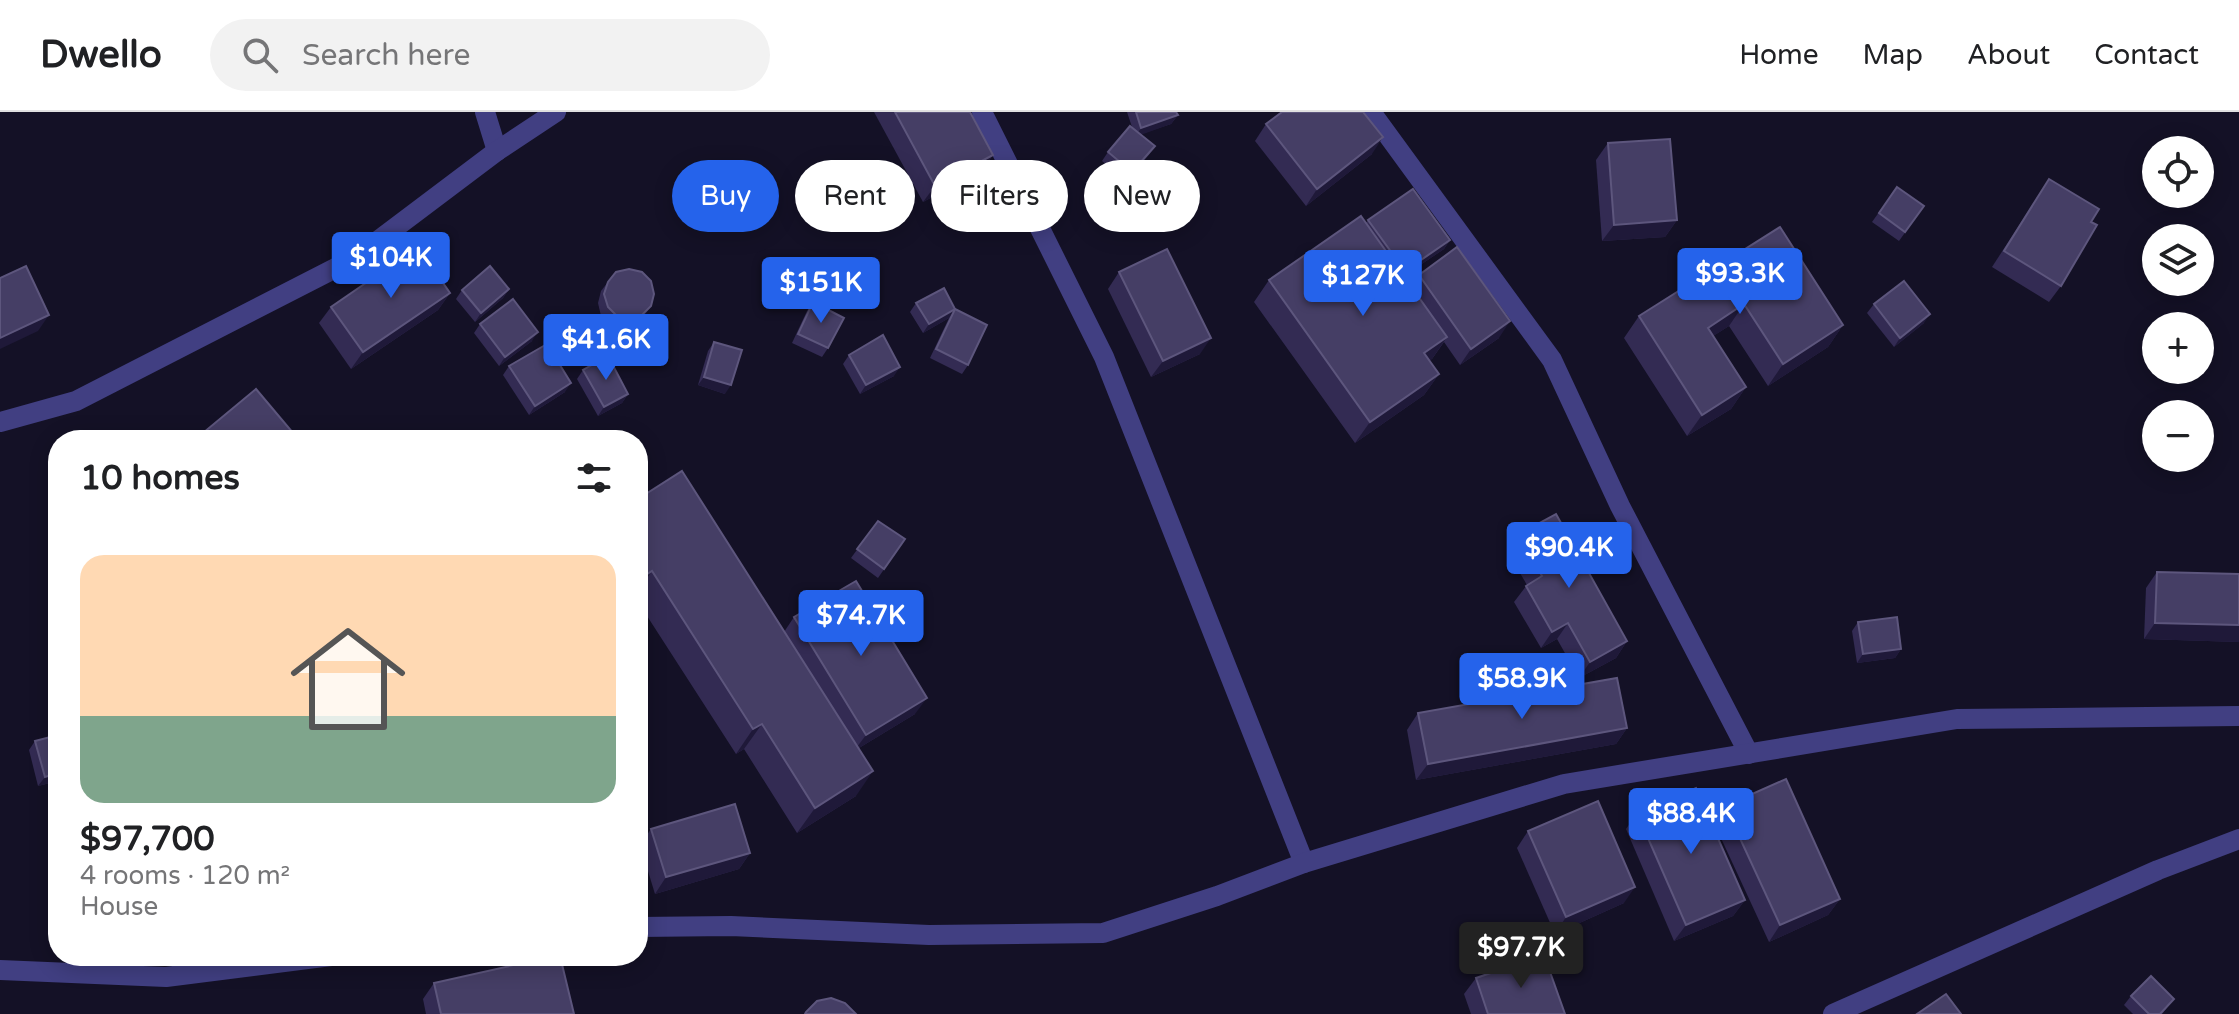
<!DOCTYPE html>
<meta charset="utf-8">
<style>
:root{--surface:#fff;--page:#f2f2f2;--text:#202124;--muted:#757577;--line:#e0e0e0;--accent:#2563eb}
body{margin:0;font-family:"Varela Round",sans-serif;background:var(--page);color:var(--text);height:100vh;display:flex;flex-direction:column;font-size:30px;white-space:nowrap}
*{box-sizing:border-box;margin:0}
p{font-size:26px;color:var(--muted)}
.icon{flex:none;width:44px;height:44px;fill:none;stroke:currentColor;stroke-width:2;stroke-linecap:round;stroke-linejoin:round}
.map{position:relative;flex:1;overflow:hidden}
.side{position:absolute;left:48px;top:318px;width:600px;height:536px;display:flex;flex-direction:column;background:var(--surface);border-radius:32px;box-shadow:0 4px 20px #0003}
.side>*{flex:none}
.top-card{position:absolute;left:672px;top:48px;width:760px;height:72px;display:flex;gap:16px}
.controls{position:absolute;left:2142px;top:24px;display:grid;gap:16px}
.controls a{display:grid;place-items:center;width:72px;height:72px;border-radius:50%;background:var(--surface);box-shadow:0 4px 20px #0003;font-size:40px}
.price{position:absolute;translate:-50% -68px;padding:0 18px;border-radius:8px;background:var(--accent);color:#fff;font-size:26px;line-height:52px;filter:drop-shadow(0 2px 4px #0008)}
.price::after{content:'';position:absolute;left:50%;top:48px;width:24px;height:18px;margin-left:-12px;background:inherit;clip-path:polygon(0 0,100% 0,50% 100%)}
.price.selected{background:#222;color:#fff}
ul{padding:0;list-style:none}
li{display:grid;align-content:center;gap:16px;height:424px;padding:0 32px}
li span{display:grid;place-items:center;height:248px;border-radius:24px;color:#555}
li>.icon{margin-inline-start:auto}
span .icon{width:144px;height:144px;fill:#fffc;stroke-width:1}
li b{font-size:34px}
h2{display:flex;justify-content:space-between;align-items:center;height:96px;padding:0 32px;font-size:34px}
.pill{padding:0 28px;border-radius:36px;background:var(--surface);box-shadow:0 4px 20px #0003;font-size:28px;line-height:72px}
.pill.selected{background:var(--accent);color:#fff}
header{display:flex;align-items:center;gap:48px;box-sizing:border-box;height:112px;padding:0 40px;background:var(--surface);border-bottom:2px solid var(--line)}
header strong{font-size:38px}
nav{display:flex;gap:44px;margin-inline-start:auto;font-size:28px}
.search{width:560px;height:72px;background:var(--page);display:flex;align-items:center;gap:20px;box-sizing:border-box;padding:0 28px;border-radius:44px;color:var(--muted);font-size:30px}
.map>svg:first-child{display:block}
</style>
<header>
<strong>Dwello</strong>
<div class="search"><svg class="icon" aria-label="search" viewBox="0 0 24 24"><circle cx="10" cy="10" r="6"/><path d="M15 15l6 6"/></svg>Search here</div>
<nav><a>Home</a><a>Map</a><a>About</a><a>Contact</a></nav>
</header>
<div class="map">
<svg width="2239" height="902" viewBox="0 0 2239 902">
<rect width="100%" height="100%" fill="#141126"/>
<g fill="none" stroke-linecap="round" stroke-linejoin="round">
<g stroke="#413f82" stroke-width="20">
<polyline points="485,0 497,39"/>
<polyline points="982,0 1104,245 1304,751"/>
<polyline points="1371,0 1552,248 1620,394 1749,642"/>
<polyline points="0,310 76,289 355,146 497,39 556,0"/>
<polyline points="638,815 731,814 929,823 1103,821 1217,784 1304,751 1564,672 1957,607 2239,604"/>
<polyline points="0,858 166,865 331,844"/>
<polyline points="1833,902 2158,758 2239,727"/>
</g>
</g>
<g fill="#332b53">
<polygon points="874,0 970,0 993,43 981,59 923,90"/>
<polygon points="1127,0 1176,0 1178,3 1171,12 1141,22 1155,34 1126,69 1102,49 1108,40 1132,15"/>
<polygon points="1266,12 1372,42 1306,94 1255,29"/>
<polygon points="1608,31 1677,108 1665,125 1602,129 1596,48"/>
<polygon points="2049,67 2091,110 2061,174 2049,190 1992,155"/>
<polygon points="1897,75 1924,94 1899,129 1872,110"/>
<polygon points="1368,108 1450,128 1444,137 1404,164 1411,174 1419,163 1499,226 1460,253 1444,230 1432,247 1429,248 1439,262 1424,283 1355,331 1254,190 1269,168 1366,111"/>
<polygon points="1780,115 1843,213 1828,235 1768,274 1729,214 1713,224 1746,275 1731,297 1687,324 1624,226 1639,204"/>
<polygon points="1119,160 1200,242 1151,265 1108,177"/>
<polygon points="608,170 645,203 636,212 624,216 611,213 601,204 598,191 601,179"/>
<polygon points="509,177 503,186 475,210 456,187 462,178"/>
<polygon points="450,181 438,198 351,257 319,211 331,195"/>
<polygon points="813,190 828,236 822,245 792,231 807,199"/>
<polygon points="916,191 955,197 968,253 962,262 930,246 949,206 923,221 910,200"/>
<polygon points="1874,192 1924,211 1894,235 1867,201"/>
<polygon points="480,212 532,229 499,254 474,221"/>
<polygon points="714,230 725,282 698,273 708,239"/>
<polygon points="849,243 894,264 860,282 843,252"/>
<polygon points="509,254 565,280 529,303 503,263"/>
<polygon points="583,258 628,282 622,291 598,304 577,267"/>
<polygon points="638,387 784,520 794,505 915,602 859,636 856,684 797,721 744,637 736,642 638,490"/>
<polygon points="878,409 905,427 878,466 851,446"/>
<polygon points="1519,422 1627,529 1616,546 1579,566 1557,527 1541,536 1514,490 1527,473 1507,439"/>
<polygon points="2157,460 2239,462 2239,530 2144,527 2146,476"/>
<polygon points="1858,510 1901,537 1895,546 1857,551 1852,519"/>
<polygon points="1418,601 1627,616 1616,632 1416,668 1407,618"/>
<polygon points="58,623 58,669 38,674 29,638 35,629"/>
<polygon points="1725,694 1840,787 1828,803 1769,830 1714,711"/>
<polygon points="1637,701 1745,788 1733,804 1674,829 1626,717"/>
<polygon points="651,717 750,741 739,757 655,782 640,733"/>
<polygon points="1528,719 1624,791 1555,822 1517,736"/>
<polygon points="1476,866 1565,902 1471,902 1464,882"/>
<polygon points="434,871 574,902 426,902 423,887"/>
<polygon points="2131,884 2174,887 2162,902 2133,902 2124,893"/>
</g>
<g fill="#1f1939">
<polygon points="1178,3 1171,12 1135,25 1141,16"/>
<polygon points="1383,25 1372,42 1306,94 1317,77"/>
<polygon points="1155,34 1149,43 1126,69 1132,60"/>
<polygon points="993,43 981,59 923,90 935,74"/>
<polygon points="1677,108 1665,125 1602,129 1614,113"/>
<polygon points="1450,128 1444,137 1398,168 1405,159"/>
<polygon points="509,177 503,186 475,210 481,201"/>
<polygon points="450,181 438,198 351,257 363,240"/>
<polygon points="1744,192 1729,214 1693,237 1708,216"/>
<polygon points="651,194 645,203 636,212 624,216 611,213 617,204"/>
<polygon points="955,197 949,206 923,221 929,212"/>
<polygon points="1930,202 1924,211 1894,235 1900,226"/>
<polygon points="49,203 38,219 0,237 0,226"/>
<polygon points="1510,209 1499,226 1460,253 1471,237"/>
<polygon points="1843,213 1828,235 1768,274 1783,252"/>
<polygon points="538,220 532,229 499,254 505,245"/>
<polygon points="1447,225 1432,247 1409,262 1424,241"/>
<polygon points="1211,226 1200,242 1151,265 1163,249"/>
<polygon points="900,255 894,264 860,282 866,273"/>
<polygon points="1439,262 1424,283 1355,331 1370,310"/>
<polygon points="704,265 731,273 725,282 698,273"/>
<polygon points="571,271 565,280 529,303 535,294"/>
<polygon points="1746,275 1731,297 1687,324 1702,303"/>
<polygon points="628,282 622,291 598,304 604,295"/>
<polygon points="652,459 638,479 638,468"/>
<polygon points="1568,511 1557,527 1541,536 1552,520"/>
<polygon points="2155,511 2239,513 2239,530 2144,527"/>
<polygon points="1627,529 1616,546 1579,566 1590,550"/>
<polygon points="1901,537 1895,546 1857,551 1863,542"/>
<polygon points="927,586 915,602 854,639 866,623"/>
<polygon points="762,612 744,637 736,642 753,617"/>
<polygon points="1627,616 1616,632 1416,668 1428,652"/>
<polygon points="873,659 856,684 797,721 815,696"/>
<polygon points="58,661 58,669 38,674 45,665"/>
<polygon points="750,741 739,757 655,782 666,765"/>
<polygon points="1635,775 1624,791 1555,822 1566,805"/>
<polygon points="1840,787 1828,803 1769,830 1780,813"/>
<polygon points="1745,788 1733,804 1674,829 1686,813"/>
</g>
<g fill="#453e65" stroke="#5d567d" stroke-width="2">
<polygon points="895,0 970,0 993,43 935,74"/>
<polygon points="1136,0 1176,0 1178,3 1141,16"/>
<polygon points="1282,0 1363,0 1383,25 1317,77 1266,12"/>
<polygon points="1130,14 1155,34 1132,60 1108,40"/>
<polygon points="1670,27 1677,108 1614,113 1608,31"/>
<polygon points="2049,67 2099,97 2091,110 2097,113 2061,174 2004,139"/>
<polygon points="1897,75 1924,94 1905,120 1879,101"/>
<polygon points="1413,77 1450,128 1405,159 1368,108"/>
<polygon points="1361,104 1447,225 1424,241 1439,262 1370,310 1269,168"/>
<polygon points="1780,115 1843,213 1783,252 1744,192 1708,216 1746,275 1702,303 1639,204"/>
<polygon points="418,135 450,181 363,240 331,195"/>
<polygon points="1457,135 1510,209 1471,237 1419,163"/>
<polygon points="1167,137 1211,226 1163,249 1119,160"/>
<polygon points="26,154 49,203 0,226 0,166"/>
<polygon points="490,154 509,177 481,201 462,178"/>
<polygon points="629,157 642,160 651,169 654,182 651,194 642,203 630,207 617,204 608,195 604,182 608,170 616,160"/>
<polygon points="1904,169 1930,202 1900,226 1874,192"/>
<polygon points="944,176 955,197 929,212 916,191"/>
<polygon points="513,187 538,220 505,245 480,212"/>
<polygon points="813,190 844,206 828,236 798,222"/>
<polygon points="955,197 987,213 968,253 936,237"/>
<polygon points="883,223 900,255 866,273 849,243"/>
<polygon points="714,230 742,238 731,273 704,265"/>
<polygon points="547,232 571,271 535,294 509,254"/>
<polygon points="608,244 628,282 604,295 583,258"/>
<polygon points="256,277 299,328 198,328 197,326"/>
<polygon points="682,359 873,659 815,696 762,612 753,617 652,459 638,468 638,387"/>
<polygon points="1556,402 1627,529 1590,550 1568,511 1552,520 1526,474 1542,464 1519,422"/>
<polygon points="878,409 905,427 884,457 857,437"/>
<polygon points="2157,460 2239,462 2239,513 2155,511"/>
<polygon points="856,469 927,586 866,623 794,505"/>
<polygon points="1897,505 1901,537 1863,542 1858,510"/>
<polygon points="1617,566 1627,616 1428,652 1418,601"/>
<polygon points="58,623 58,661 45,665 35,629"/>
<polygon points="1786,667 1840,787 1780,813 1725,694"/>
<polygon points="1696,676 1745,788 1686,813 1637,701"/>
<polygon points="1598,689 1635,775 1566,805 1528,719"/>
<polygon points="735,692 750,741 666,765 651,717"/>
<polygon points="1544,843 1565,902 1488,902 1476,866"/>
<polygon points="554,844 560,844 574,902 441,902 434,871"/>
<polygon points="2151,864 2174,887 2160,902 2149,902 2131,884"/>
<polygon points="1946,882 1961,902 1917,902"/>
<polygon points="831,886 845,891 856,902 805,902 806,900 817,889"/>
</g>
</svg>
<div class="controls">
<a><svg class="icon" aria-label="locate" viewBox="0 0 24 24"><circle cx="12" cy="12" r="6"/><path d="M12 2v4M12 18v4M2 12h4M18 12h4"/></svg></a>
<a><svg class="icon" aria-label="layers" viewBox="0 0 24 24"><path d="M12 4l9 5-9 5-9-5zM3 14l9 5 9-5"/></svg></a>
<a>+</a>
<a>−</a>
</div>
<b class="price" style="left:391px;top:188px">$104K</b>
<b class="price" style="left:1740px;top:204px">$93.3K</b>
<b class="price" style="left:1363px;top:206px">$127K</b>
<b class="price" style="left:821px;top:213px">$151K</b>
<b class="price" style="left:606px;top:270px">$41.6K</b>
<b class="price" style="left:1569px;top:478px">$90.4K</b>
<b class="price" style="left:861px;top:546px">$74.7K</b>
<b class="price" style="left:1522px;top:609px">$58.9K</b>
<b class="price" style="left:1691px;top:744px">$88.4K</b>
<b class="price selected" style="left:1521px;top:878px">$97.7K</b>
<div class="top-card">
<a class="pill selected">Buy</a>
<a class="pill">Rent</a>
<a class="pill">Filters</a>
<a class="pill">New</a>
</div>
<section class="side">
<h2>10 homes<svg class="icon" aria-label="filters" viewBox="0 0 24 24"><path d="M4 7h16M4 17h16"/><circle cx="9" cy="7" r="2"/><circle cx="15" cy="17" r="2"/></svg></h2>
<ul>
<li><span style="background:linear-gradient(#ffd9b3 65%,#7fa58c 0)"><svg class="icon" aria-label="home" viewBox="0 0 24 24"><path d="M3 11l9-7 9 7M6 9v11h12V9"/></svg></span><div><b>$97,700</b><p>4 rooms · 120 m²</p><p>House</p></div></li>
</ul>
</section>
</div>
